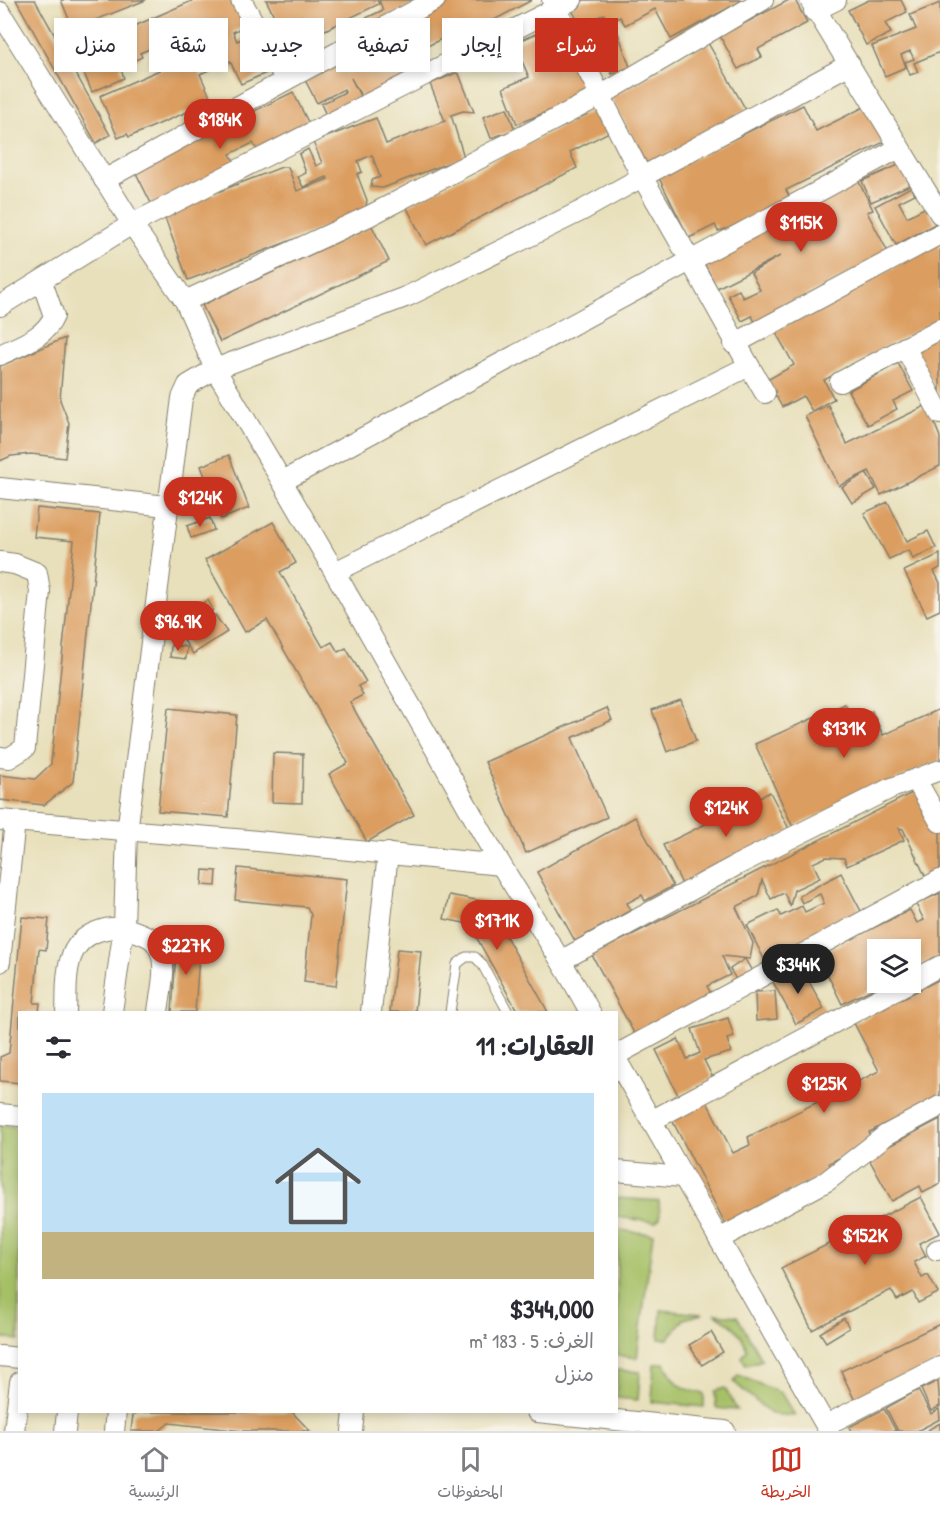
<!DOCTYPE html>
<html lang="ar">
<meta charset="utf-8">
<style>
:root{--surface:#fff;--page:#f7f7f7;--text:#2b2b33;--muted:#7c7c81;--line:#e1e1e2;--accent:#c8321e}
body{margin:0;font-family:"Patrick Hand","Playpen Sans Arabic",sans-serif;background:var(--page);color:var(--text);direction:rtl;height:100vh;display:flex;flex-direction:column;font-size:22px;white-space:nowrap}
*{box-sizing:border-box;margin:0}
p{font-size:20px;color:var(--muted)}
.icon{flex:none;width:33px;height:33px;fill:none;stroke:currentColor;stroke-width:2;stroke-linecap:round;stroke-linejoin:round}
.map{position:relative;flex:1;overflow:hidden;direction:ltr}
.panel{position:absolute;left:18px;top:1011px;width:600px;height:402px;display:flex;flex-direction:column;background:var(--surface);border-radius:0px;box-shadow:0 3px 9px #0003;direction:rtl}
.panel>*{flex:none}
.guide{position:absolute;left:18px;top:18px;width:600px;height:54px;direction:rtl;display:flex;gap:12px}
.fabs{position:absolute;left:867px;top:939px;display:grid;gap:12px}
.fabs a{display:grid;place-items:center;width:54px;height:54px;border-radius:0px;background:var(--surface);box-shadow:0 3px 9px #0003;font-size:30px}
.price{position:absolute;translate:-50% -51px;padding:0 14px;border-radius:21px;background:var(--accent);color:#fff;font-size:20px;line-height:39px;filter:drop-shadow(0 2px 3px #0008)}
.price::after{content:'';position:absolute;left:50%;top:36px;width:18px;height:14px;margin-left:-9px;background:inherit;clip-path:polygon(0 0,100% 0,50% 100%)}
.price.selected{background:#222;color:#fff}
ul{padding:0;list-style:none}
li{display:grid;align-content:center;gap:12px;height:318px;padding:0 24px}
li+li{border-top:2px solid var(--line)}
li span{display:grid;place-items:center;height:186px;border-radius:0px;color:#555}
li>.icon{margin-inline-start:auto}
span .icon{width:108px;height:108px;fill:#fffc;stroke-width:1}
li b{font-size:26px}
h2{display:flex;justify-content:space-between;align-items:center;height:72px;padding:0 24px;font-size:26px}
.chip{padding:0 21px;border-radius:0px;background:var(--surface);box-shadow:0 3px 9px #0003;font-size:21px;line-height:54px}
.chip.selected{background:var(--accent);color:#fff}
.tab-bar{display:flex;justify-content:space-around;align-items:center;height:84px;border-top:2px solid var(--line);background:var(--surface);font-size:16px;color:var(--muted)}
.tab-bar a{display:grid;justify-items:center;gap:3px}
.tab-bar .selected{color:var(--accent)}
.map>svg:first-child{display:block}
</style>
<div class="map">
<svg width="940" height="1431" viewBox="0 0 940 1431">
<rect width="100%" height="100%" fill="#f7f3e8"/>
<filter id="ink" filterUnits="userSpaceOnUse"><feTurbulence type="fractalNoise" baseFrequency=".0167" numOctaves="2"/><feDisplacementMap in="SourceGraphic" scale="12" xChannelSelector="R" yChannelSelector="G"/><feConvolveMatrix kernelMatrix="1 2 1 2 8 2 1 2 1" color-interpolation-filters="sRGB"/></filter>
<filter id="wash" filterUnits="userSpaceOnUse"><feTurbulence type="fractalNoise" baseFrequency=".008" numOctaves="4" result="noise"/><feDisplacementMap in="SourceGraphic" scale="24" xChannelSelector="R" yChannelSelector="G"/><feGaussianBlur stdDeviation="1.35" result="paint"/><feColorMatrix in="noise" values="0 0 0 0 0 0 0 0 0 0 0 0 0 0 0 0 0 1.4 0 .05"/><feComposite in="paint" operator="in"/></filter>
<g filter="url(#wash)">
<rect width="100%" height="100%" fill="#e8e0bb"/>
<g fill="#a6c066" stroke="#616e41" stroke-width="1.5">
<polygon points="0,1125 19,1127 19,1340 0,1337"/>
<polygon points="617,1198 659,1201 660,1218 655,1222 617,1217"/>
<polygon points="617,1230 653,1234 637,1358 617,1355"/>
<polygon points="661,1310 702,1314 684,1319 668,1339 659,1339"/>
<path d="M715,1314l22,2 25,44 -16,5 -4,-8 5,-7c-6,-19 -15,-26 -32,-36z"/>
<path d="M664,1363c13,22 15,25 40,31v13l-52,-5 2,-38z"/>
<polygon points="617,1370 640,1372 638,1400 617,1398"/>
<polygon points="738,1375 781,1393 795,1416 771,1414 734,1382"/>
<polygon points="725,1388 737,1410 716,1408 715,1391"/>
</g>
<g id="blocks">
<g fill="#dc9e61">
<polygon points="16,0 35,0 110,135 96,143"/>
<polygon points="61,0 146,0 78,27 69,19"/>
<polygon points="194,0 236,0 247,25 233,32 237,41 256,33 273,70 241,84 230,61 200,74 212,101 129,137 127,134 118,138 100,96 187,58 178,37 140,53 142,57 120,67 124,78 92,92 75,52"/>
<polygon points="266,0 377,0 379,4 290,47"/>
<polygon points="379,0 422,0 369,26 364,19 383,10"/>
<polygon points="450,0 532,0 471,32 476,41 449,54 441,39 412,54 417,64 403,71 407,78 364,101 351,78 362,100 327,117 321,104 345,92 344,89 317,103 303,76"/>
<polygon points="584,0 743,0 671,39 655,9 625,25 620,17 609,22 604,14 581,26 570,7"/>
<polygon points="789,0 795,0 807,23 758,49 762,57 738,69 720,36"/>
<polygon points="869,0 901,0 907,12 885,23 891,33 866,45 848,10"/>
<polygon points="940,3 940,52 914,63 918,72 910,75 905,62 914,59 910,51 901,55 906,67 885,76 872,46 916,29 910,15"/>
<polygon points="557,25 593,93 517,124 503,88 529,77 514,43"/>
<polygon points="617,30 630,67 612,74 592,39"/>
<polygon points="708,43 746,110 648,165 611,98"/>
<polygon points="456,73 459,74 474,112 463,111 451,115 464,157 383,188 371,187 372,180 380,177 372,155 358,161 362,172 357,174 367,200 365,212 188,280 163,213 282,167 288,167 297,191 328,179 327,177 303,187 298,177 306,173 299,154 308,149 316,166 322,163 313,142 376,118 386,144 445,121 430,84"/>
<polygon points="293,92 309,124 257,150 253,143 230,154 236,165 153,207 135,171"/>
<polygon points="870,104 888,140 786,190 790,198 729,228 718,231 715,225 689,238 658,176 803,105 816,131"/>
<polygon points="601,106 613,130 570,152 577,168 426,245 406,206"/>
<polygon points="507,108 515,130 491,138 483,117"/>
<polygon points="901,164 910,185 871,202 862,181"/>
<polygon points="858,180 873,210 867,212 889,254 755,322 752,316 742,321 728,295 739,290 743,298 760,290 751,273 780,256 717,288 702,259"/>
<polygon points="911,187 915,194 899,202 907,217 926,207 935,224 896,245 875,206"/>
<polygon points="372,226 389,261 220,342 202,305"/>
<polygon points="940,242 940,318 824,380 834,399 812,411 803,396 782,407 767,380 794,365 775,331"/>
<polygon points="940,333 940,396 914,347"/>
<polygon points="65,338 60,400 69,423 65,458 31,454 11,456 0,461 0,366"/>
<polygon points="898,363 913,391 893,401 897,409 868,425 848,391"/>
<polygon points="828,405 847,444 927,405 940,437 940,466 881,495 869,471 839,486 805,416"/>
<polygon points="229,455 249,508 221,519 201,466"/>
<polygon points="866,473 876,489 852,503 842,487"/>
<polygon points="888,502 907,541 928,531 936,548 913,559 909,550 889,559 864,513"/>
<polygon points="37,508 100,514 73,782 44,805 0,800 0,775 35,779 51,764 74,541 34,537"/>
<polygon points="210,518 214,530 191,538 187,526"/>
<polygon points="273,522 296,563 280,572 323,647 332,642 338,652 346,648 366,682 358,686 363,695 350,702 414,815 367,842 329,774 348,763 267,620 245,632 205,560"/>
<polygon points="940,554 940,568 934,571 940,583 940,610 927,616 904,571"/>
<polygon points="208,600 213,610 194,620 189,610"/>
<polygon points="215,615 227,632 193,654 181,636"/>
<polygon points="171,645 187,647 186,659 170,657"/>
<polygon points="681,700 696,741 667,752 652,710"/>
<polygon points="845,704 853,720 872,711 883,735 940,709 940,760 793,827 755,744"/>
<polygon points="168,708 237,715 228,817 158,811"/>
<polygon points="607,708 612,720 572,738 607,817 526,853 485,762"/>
<polygon points="273,753 303,754 302,803 272,802"/>
<polygon points="918,790 940,833 940,871 926,878 903,829 899,828 904,840 847,866 844,858 826,857 813,863 820,878 794,890 790,906 784,893 771,899 762,880 758,896 736,907 753,943 750,959 722,956 730,975 707,986 714,999 635,1035 592,955"/>
<polygon points="770,792 790,831 682,884 663,845"/>
<polygon points="635,817 673,886 645,901 642,895 627,903 631,910 575,941 537,872"/>
<polygon points="238,868 347,879 336,986 304,982 311,915 307,907 235,900"/>
<polygon points="203,870 217,871 216,886 202,885"/>
<polygon points="841,873 863,915 766,963 747,925 778,910 781,916 802,906 805,912 824,903 820,894 802,903 799,896"/>
<polygon points="940,893 940,956 910,970 910,950 878,950 878,982 886,982 842,1004 818,955 910,910 917,923 924,920 916,904"/>
<polygon points="449,895 487,902 548,1012 518,1012 469,924 444,919"/>
<polygon points="22,917 49,919 46,950 39,949 34,1003 40,1003 39,1012 20,1012 20,1083 0,1081 0,1057 9,1053"/>
<polygon points="177,940 200,942 195,1012 172,1012"/>
<polygon points="397,949 421,951 415,1012 390,1012"/>
<polygon points="745,959 753,973 738,983 730,969"/>
<polygon points="800,965 824,1009 796,1024 772,980"/>
<polygon points="940,979 940,1096 869,1132 873,1141 829,1163 833,1170 726,1225 671,1118 706,1100 733,1153 750,1145 748,1137 879,1071 854,1023"/>
<polygon points="775,991 777,1019 756,1021 755,992"/>
<polygon points="728,1018 734,1037 727,1039 731,1052 704,1060 713,1078 678,1095 656,1050 678,1039 687,1059 700,1053 692,1029"/>
<polygon points="940,1119 940,1184 923,1193 920,1186 892,1201 868,1157"/>
<polygon points="921,1197 940,1233 919,1243 926,1256 914,1262 922,1278 928,1275 938,1293 918,1303 913,1292 897,1300 891,1290 812,1330 781,1268"/>
<polygon points="844,1318 849,1328 826,1342 820,1333"/>
<polygon points="940,1324 940,1361 855,1401 841,1371"/>
<polygon points="711,1332 723,1352 702,1365 689,1345"/>
<polygon points="938,1381 940,1406 931,1411 921,1389"/>
<polygon points="918,1390 931,1414 939,1409 940,1419 917,1431 898,1431 886,1408"/>
<polygon points="884,1409 896,1431 851,1431 849,1427"/>
<polygon points="138,1412 292,1412 310,1431 243,1431 169,1423 159,1431 131,1431 133,1415"/>
<polygon points="940,1423 940,1431 926,1431"/>
</g>
</g>
</g>
<g filter="url(#ink)">
<use href="#blocks" fill-opacity="0" stroke="#827e6c" stroke-width="1.5"/>
<g fill="none" stroke-linecap="round" stroke-linejoin="round">
<defs>
<polyline id="lane" points="450,1012 457,964 466,957 475,957 482,964 508,1012"/>
<g id="street">
<polyline points="810,0 940,214"/>
<polyline points="814,11 836,0"/>
<polyline points="0,12 132,224 185,301 215,369 408,296 581,211 642,177 552,0"/>
<polyline points="286,80 435,0"/>
<polyline points="104,180 286,80 241,0"/>
<polyline points="185,301 369,216 600,96 763,0"/>
<polyline points="0,306 132,224 572,0"/>
<polyline points="734,344 940,234"/>
<polyline points="905,347 940,414"/>
<path d="M0,355c20,-10 45,-17 54,-39l-12,-34"/>
<polyline points="840,382 940,329"/>
<path d="M765,393c-42,-71 -80,-145 -123,-216l208,-113"/>
<polyline points="283,481 899,148"/>
<polyline points="0,488 167,506"/>
<polyline points="0,562 15,564 37,573 40,591 25,748 9,758 0,757"/>
<polyline points="335,572 749,366"/>
<polyline points="916,780 940,822"/>
<polyline points="0,820 247,840 501,865"/>
<polyline points="562,960 737,865 889,789 940,770"/>
<polyline points="0,962 15,821"/>
<polyline points="910,982 940,966"/>
<path d="M66,1012c1,-16 -1,-35 4,-51 8,-30 42,-39 67,-29 10,4 17,6 22,16 9,18 1,45 -1,64"/>
<path d="M112,1012l12,-86 3,-94 55,-434 6,-13 27,-16c94,155 183,314 272,472 33,58 72,112 103,171"/>
<polyline points="371,1012 388,853"/>
<polyline points="616,1055 940,880"/>
<polyline points="616,1059 829,1431"/>
<polyline points="0,1114 20,1116"/>
<polyline points="651,1121 910,982"/>
<polyline points="616,1171 682,1177"/>
<polyline points="719,1239 827,1181 886,1135 940,1106"/>
<polyline points="937,1250 940,1249"/>
<polyline points="0,1356 20,1358"/>
<polyline points="537,1412 725,1431"/>
<polyline points="826,1425 940,1367"/>
<polyline points="14,1431 20,1382"/>
<polyline points="65,1431 67,1412"/>
<polyline points="114,1431 116,1412"/>
<polyline points="352,1431 354,1412"/>
</g>
</defs>
<use href="#lane" stroke="#827e6c" stroke-width="11"/>
<use href="#street" stroke="#827e6c" stroke-width="22"/>
<use href="#lane" stroke="#fff" stroke-width="9"/>
<use href="#street" stroke="#fff" stroke-width="20"/>
</g>
</g>
</svg>
<div class="fabs">
<a><svg class="icon" aria-label="layers" viewBox="0 0 24 24"><path d="M12 4l9 5-9 5-9-5zM3 14l9 5 9-5"/></svg></a>
</div>
<b class="price" style="left:220px;top:150px">$184K</b>
<b class="price" style="left:801px;top:253px">$115K</b>
<b class="price" style="left:200px;top:528px">$124K</b>
<b class="price" style="left:178px;top:652px">$96.9K</b>
<b class="price" style="left:844px;top:759px">$131K</b>
<b class="price" style="left:726px;top:838px">$124K</b>
<b class="price" style="left:497px;top:951px">$171K</b>
<b class="price" style="left:186px;top:976px">$227K</b>
<b class="price selected" style="left:798px;top:995px">$344K</b>
<b class="price" style="left:824px;top:1114px">$125K</b>
<b class="price" style="left:865px;top:1266px">$152K</b>
<div class="guide">
<a class="chip selected">شراء</a>
<a class="chip">إيجار</a>
<a class="chip">تصفية</a>
<a class="chip">جديد</a>
<a class="chip">شقة</a>
<a class="chip">منزل</a>
</div>
<section class="panel">
<h2>العقارات: 11<svg class="icon" aria-label="filters" viewBox="0 0 24 24"><path d="M4 7h16M4 17h16"/><circle cx="9" cy="7" r="2"/><circle cx="15" cy="17" r="2"/></svg></h2>
<ul>
<li><span style="background:linear-gradient(#bfe0f5 75%,#c2b280 0)"><svg class="icon" aria-label="home" viewBox="0 0 24 24"><path d="M3 11l9-7 9 7M6 9v11h12V9"/></svg></span><div><b>$344,000</b><p>الغرف: 5 · 183 m²</p><p>منزل</p></div></li>
</ul>
</section>
</div>
<nav class="tab-bar">
<a class="selected"><svg class="icon" aria-label="map" viewBox="0 0 24 24"><path d="M3 6l6-2 6 2 6-2v14l-6 2-6-2-6 2zM9 4v14M15 6v14"/></svg>الخريطة</a>
<a><svg class="icon" aria-label="saved" viewBox="0 0 24 24"><path d="M7 4h10v16l-5-4-5 4z"/></svg>المحفوظات</a>
<a><svg class="icon" aria-label="home" viewBox="0 0 24 24"><path d="M3 11l9-7 9 7M6 9v11h12V9"/></svg>الرئيسية</a>
</nav>
